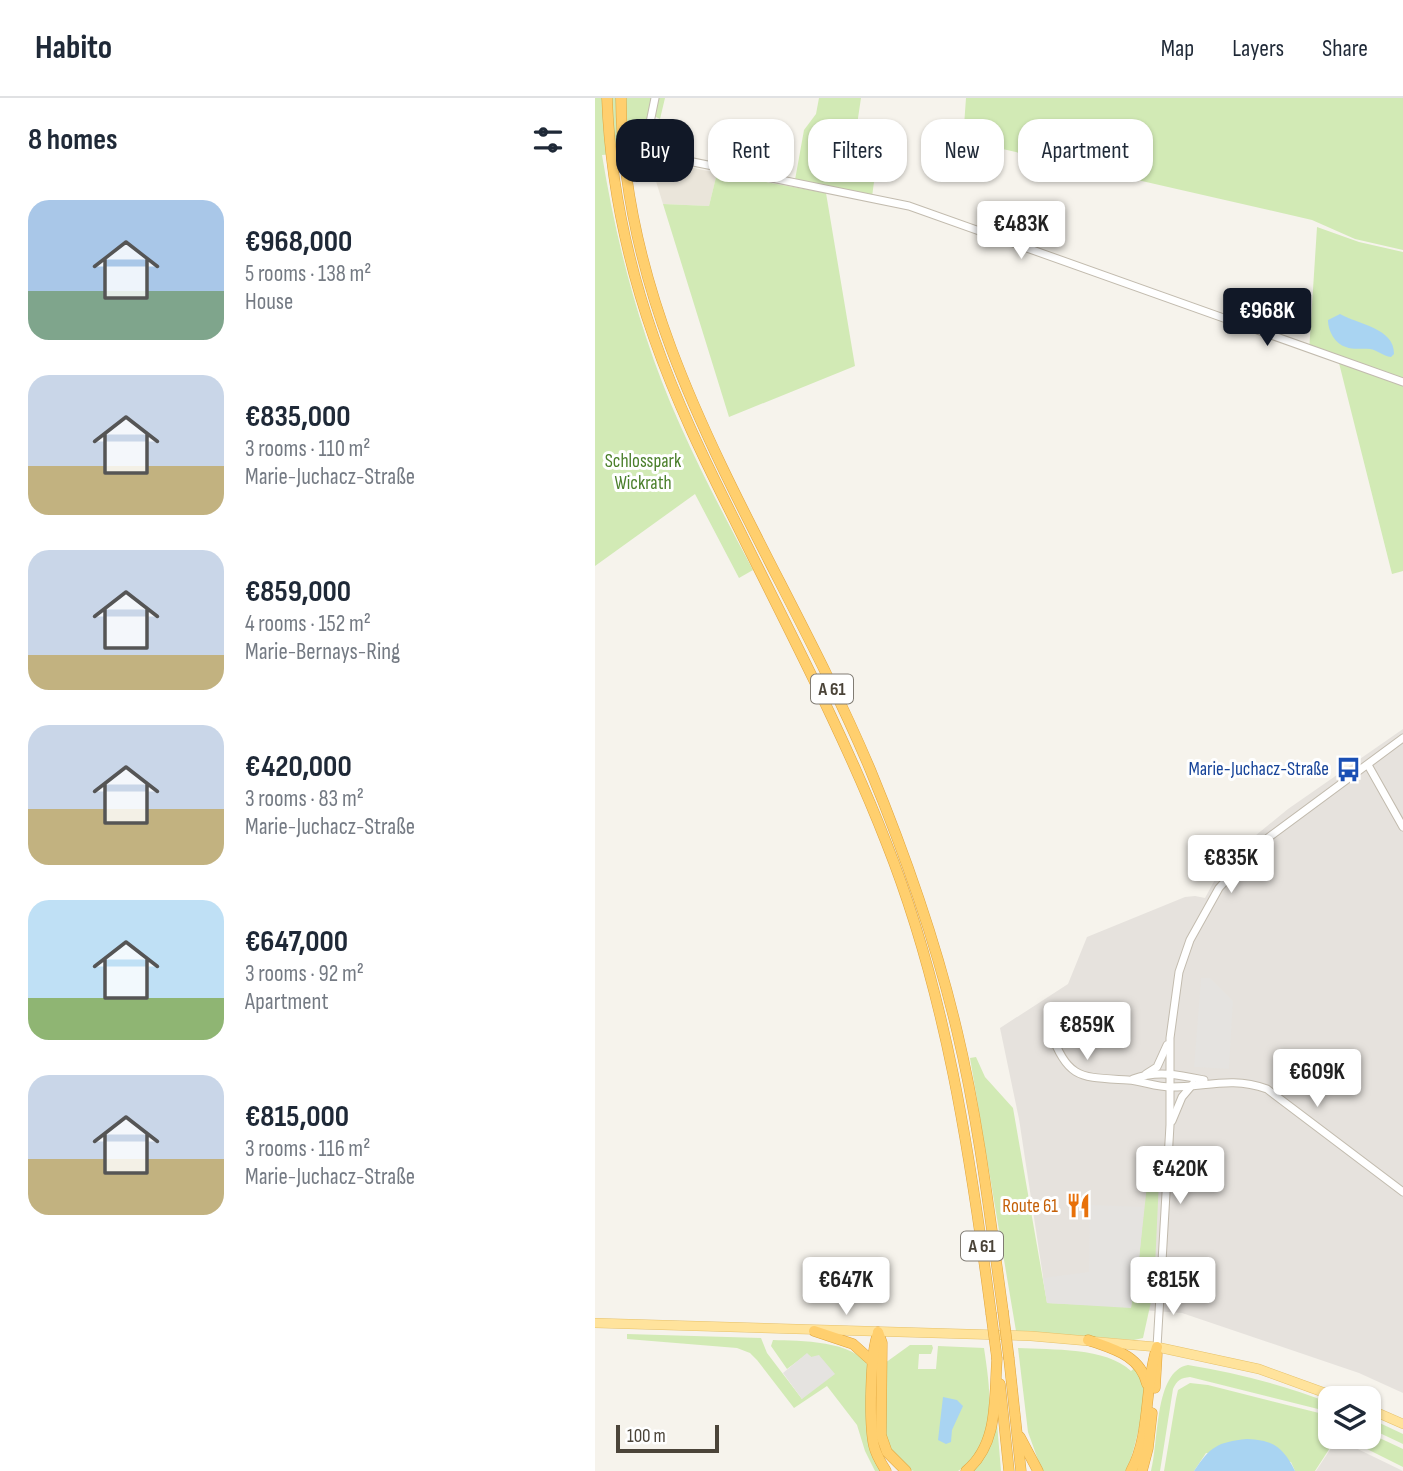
<!DOCTYPE html>
<meta charset="utf-8">
<style>
:root{--surface:#fff;--page:#f2f2f3;--text:#1f2937;--muted:#747a83;--line:#e0e1e3;--accent:#111827}
body{margin:0;font-family:"Sofia Sans Condensed",sans-serif;background:var(--page);color:var(--text);height:100vh;display:flex;flex-direction:column;font-size:26px;white-space:nowrap}
*{box-sizing:border-box;margin:0}
p{font-size:23px;color:var(--muted)}
.icon{flex:none;width:38px;height:38px;fill:none;stroke:currentColor;stroke-width:2;stroke-linecap:round;stroke-linejoin:round}
.map{position:relative;flex:1;overflow:hidden}
.drawer{display:flex;flex-direction:column;background:var(--surface);width:595px}
.drawer>*{flex:none}
.top-card{position:absolute;left:21px;top:21px;width:665px;height:63px;display:flex;gap:14px}
.fabs{position:absolute;left:723px;top:1288px;display:grid;gap:14px}
.fabs a{display:grid;place-items:center;width:63px;height:63px;border-radius:14px;background:var(--surface);box-shadow:0 2px 5px #0004;font-size:35px}
.scale{position:absolute;left:21px;bottom:18px;width:103px;box-sizing:border-box;padding-left:7px;border:4px solid #4b4439;border-top:0;font-size:19px;line-height:24px;white-space:nowrap;color:#4b4439;-webkit-text-stroke:5px #fff;paint-order:stroke}
.price{position:absolute;translate:-50% -60px;padding:0 16px;border-radius:7px;background:#fff;color:#222;font-size:23px;line-height:46px;filter:drop-shadow(0 2px 4px #0008)}
.price::after{content:'';position:absolute;left:50%;top:42px;width:21px;height:16px;margin-left:-10px;background:inherit;clip-path:polygon(0 0,100% 0,50% 100%)}
.price.selected{background:var(--accent);color:#fff}
ul{padding:0;list-style:none}
li{display:flex;align-items:center;gap:21px;height:175px;padding:0 28px}
li span{display:grid;place-items:center;flex:none;width:196px;height:140px;border-radius:21px;color:#555}
li>.icon{margin-inline-start:auto}
span .icon{width:84px;height:84px;fill:#fffc;stroke-width:1}
li b{font-size:30px}
h2{display:flex;justify-content:space-between;align-items:center;height:84px;padding:0 28px;font-size:30px}
.chip{padding:0 24px;border-radius:21px;background:var(--surface);box-shadow:0 2px 5px #0004;font-size:24px;line-height:63px}
.chip.selected{background:var(--accent);color:#fff}
header{display:flex;align-items:center;gap:42px;box-sizing:border-box;height:98px;padding:0 35px;background:var(--surface);border-bottom:2px solid var(--line)}
header strong{font-size:33px}
nav{display:flex;gap:38px;margin-inline-start:auto;font-size:24px}
main{display:flex;flex:1;min-height:0}
.map>svg:first-child{display:block}
</style>
<header>
<strong>Habito</strong>
<nav><a>Map</a><a>Layers</a><a>Share</a></nav>
</header>
<main>
<section class="drawer">
<h2>8 homes<svg class="icon" aria-label="filters" viewBox="0 0 24 24"><path d="M4 7h16M4 17h16"/><circle cx="9" cy="7" r="2"/><circle cx="15" cy="17" r="2"/></svg></h2>
<ul>
<li><span style="background:linear-gradient(#a9c7e8 65%,#7fa58c 0)"><svg class="icon" aria-label="home" viewBox="0 0 24 24"><path d="M3 11l9-7 9 7M6 9v11h12V9"/></svg></span><div><b>€968,000</b><p>5 rooms · 138 m²</p><p>House</p></div></li>
<li><span style="background:linear-gradient(#c9d6e8 65%,#c2b280 0)"><svg class="icon" aria-label="home" viewBox="0 0 24 24"><path d="M3 11l9-7 9 7M6 9v11h12V9"/></svg></span><div><b>€835,000</b><p>3 rooms · 110 m²</p><p>Marie-Juchacz-Straße</p></div></li>
<li><span style="background:linear-gradient(#c9d6e8 75%,#c2b280 0)"><svg class="icon" aria-label="home" viewBox="0 0 24 24"><path d="M3 11l9-7 9 7M6 9v11h12V9"/></svg></span><div><b>€859,000</b><p>4 rooms · 152 m²</p><p>Marie-Bernays-Ring</p></div></li>
<li><span style="background:linear-gradient(#c9d6e8 60%,#c2b280 0)"><svg class="icon" aria-label="home" viewBox="0 0 24 24"><path d="M3 11l9-7 9 7M6 9v11h12V9"/></svg></span><div><b>€420,000</b><p>3 rooms · 83 m²</p><p>Marie-Juchacz-Straße</p></div></li>
<li><span style="background:linear-gradient(#bfe0f5 70%,#8fb573 0)"><svg class="icon" aria-label="home" viewBox="0 0 24 24"><path d="M3 11l9-7 9 7M6 9v11h12V9"/></svg></span><div><b>€647,000</b><p>3 rooms · 92 m²</p><p>Apartment</p></div></li>
<li><span style="background:linear-gradient(#c9d6e8 60%,#c2b280 0)"><svg class="icon" aria-label="home" viewBox="0 0 24 24"><path d="M3 11l9-7 9 7M6 9v11h12V9"/></svg></span><div><b>€815,000</b><p>3 rooms · 116 m²</p><p>Marie-Juchacz-Straße</p></div></li>
</ul>
</section>
<div class="map">
<svg width="808" height="1373" viewBox="0 0 808 1373">
<rect width="100%" height="100%" fill="#f6f3ec"/>
<polygon fill="#eae5da" points="58,61 122,75 114,108 68,106 56,67"/>
<g fill="#e6e2dd">
<polygon points="808,631 808,1295 764,1275 587,1215 452,1205 424,1021 405,930 473,886 492,839 590,799 600,798 610,800 623,776 655,742 693,711"/>
<polygon points="742,1341 808,1373 721,1373"/>
</g>
<g fill="#d2eab5">
<path d="M0,0h70l-5,21 -8,-4 -8,37 -42,3c10,61 24,122 44,182 26,81 67,158 107,233l-14,8 -44,-84 -100,72z"/>
<polygon points="224,0 266,0 260,40 284,46 277,99 200,82 209,32 221,16"/>
<polygon points="371,0 808,0 808,152 760,141 717,122 368,42"/>
<polygon points="122,75 231,95 260,268 134,319 68,106 114,108"/>
<polygon points="722,129 764,144 808,154 808,473 797,476 744,265 714,254"/>
<polygon points="381,959 390,979 418,1010 452,1205 536,1209 544,1161 552,1087 564,1082 559,1190 548,1240 539,1242 421,1233 375,960"/>
<path d="M32,1236l134,4 6,15 35,46 9,-42 -4,-3 -20,15 -16,-23 2,-6c27,1 81,0 96,27l-1,72 12,32h-5l-10,-20 -8,-26 -30,-39 -33,22 -37,-48 -7,-7 -13,-5 -110,-9z"/>
<path d="M315,1247h22l1,3 -2,6h-12l-1,15h18l2,-23 46,2c6,41 16,98 -26,123 -14,0 -31,0 -44,0 -40,-10 -29,-78 -29,-108z"/>
<path d="M423,1250c34,2 88,-1 113,23l5,-4c3,4 7,10 8,15 3,17 -10,73 -18,89h-84l-14,-39z"/>
<path d="M593,1267c48,8 96,20 142,38v9l-140,-35c-9,1 -13,3 -17,12l-13,82h-9c8,-28 3,-100 37,-106z"/>
<polygon points="595,1285 613,1287 728,1316 735,1318 735,1339 742,1339 720,1373 700,1373 696,1364 611,1355 599,1373 569,1373 581,1301 583,1292"/>
<polygon points="774,1320 808,1336 808,1346 774,1330"/>
<polygon points="402,1325 406,1373 375,1373"/>
<polygon points="774,1335 808,1351 808,1369 748,1339 774,1339"/>
</g>
<g fill="#e5e3e0">
<polygon points="606,880 615,880 638,903 634,971 599,969"/>
<polygon points="495,1107 549,1109 544,1161 536,1210 452,1205 448,1180 494,1174"/>
<polygon points="212,1255 216,1259 224,1257 240,1276 207,1301 188,1275"/>
</g>
<g fill="#a9d4f2">
<path d="M745,216c17,10 55,14 54,40l-3,3c-8,-1 -14,-7 -21,-8 -8,-1 -17,1 -24,-2 -11,-3 -18,-16 -18,-27z"/>
<polygon points="348,1299 362,1302 368,1308 357,1332 356,1344 351,1346 343,1342"/>
<path d="M652,1341c26,1 36,8 48,32h-101c16,-24 23,-29 53,-32z"/>
</g>
<g fill="none" stroke-linecap="round" stroke-linejoin="round">
<defs>
<g id="minor">
<polyline points="60,0 49,54 314,108 808,284"/>
<polyline points="773,667 808,729"/>
<path d="M455,933c19,49 29,46 78,49 14,1 28,7 43,7 35,0 60,-11 96,2l136,103"/>
<polyline points="551,976 562,969 572,947"/>
<path d="M538,981c24,-9 47,-4 71,1"/>
<polyline points="577,1023 587,999 598,986"/>
<polyline points="562,1249 575,1027 575,940 584,874 595,842 624,790 662,748 808,640"/>
</g>
<g id="major">
<polyline points="0,1225 436,1238 562,1249 664,1271 744,1300"/>
<polyline points="774,1311 808,1326"/>
</g>
<g id="highway">
<path d="M12,0c3,81 20,163 47,240 22,63 51,123 81,183 52,106 108,211 151,321 60,151 84,311 105,471"/>
<path d="M26,0c1,247 157,452 249,671 35,85 66,173 87,262 22,92 33,187 46,280"/>
<polyline points="219,1233 258,1246 278,1264"/>
<polyline points="283,1234 287,1245 286,1337 292,1354 311,1373"/>
<path d="M283,1235c-8,20 -9,92 -4,113 2,9 7,17 12,25"/>
<path d="M493,1242c25,9 52,15 59,44"/>
<polyline points="414,1261 426,1373"/>
<polyline points="405,1286 414,1373"/>
<polyline points="560,1290 562,1256"/>
<polyline points="425,1339 443,1373"/>
<path d="M371,1373c33,-27 28,-73 31,-112"/>
<path d="M536,1373c20,-37 13,-84 26,-124"/>
<polyline points="547,1373 553,1350 557,1315"/>
</g>
</defs>
<use href="#minor" stroke="#c2bbae" stroke-width="9"/>
<use href="#major" stroke="#e6c16a" stroke-width="10"/>
<use href="#highway" stroke="#e0a43c" stroke-width="11"/>
<use href="#minor" stroke="#fff" stroke-width="7"/>
<use href="#major" stroke="#ffe39c" stroke-width="9"/>
<use href="#highway" stroke="#ffcf6e" stroke-width="10"/>
<defs>
<g id="highway-bridge">
<polyline points="408,1213 414,1261"/>
<polyline points="396,1215 402,1261"/>
</g>
</defs>
<use href="#highway-bridge" stroke="#e0a43c" stroke-width="11" stroke-linecap="butt"/>
<use href="#highway-bridge" stroke="#ffcf6e" stroke-width="10"/>
</g>
<defs>
<symbol id="bus-bare" viewBox="-9 -9 18 18"><path d="M-5-6H5V4H4V6H2V4H-2V6H-4V4H-5ZM-3.5-4V0h7V-4ZM-3.5 1.2v1.5H-2V1.2ZM2 1.2v1.5H3.5V1.2Z" fill="#1a4fb4" stroke="#fff" stroke-width="2.5" paint-order="stroke"/></symbol>
<symbol id="restaurant-bare" viewBox="-9 -9 18 18"><path d="M-5-6h1v4h1v-4h1v4h1v-4h1v5L-1.5 .5V6h-2V.5L-5-1ZM5-6V6H3V1.5H1.5Q1.5-4 5-6Z" fill="#e8710a" stroke="#fff" stroke-width="2.5" paint-order="stroke"/></symbol>
</defs>
<g fill-rule="evenodd">
<use href="#bus-bare" x="736" y="654" width="35" height="35"/>
<use href="#restaurant-bare" x="466" y="1090" width="35" height="35"/>
</g>
<g text-anchor="middle" dominant-baseline="central" stroke-width="6" stroke-linejoin="round" paint-order="stroke">
<g fill="#fff" stroke="#817c74" stroke-width="2">
<rect x="216" y="576.5" width="42" height="29" rx="5"/>
<rect x="366" y="1133.5" width="42" height="29" rx="5"/>
</g>
<g font-size="18" font-weight="bold" fill="#4b4439">
<text x="237" y="591">A 61</text>
<text x="387" y="1148">A 61</text>
</g>
<g font-size="19" fill="#4a7f2a" stroke="#fff">
<text x="48" y="363">Schlosspark<tspan x="48" dy="22">Wickrath</tspan></text>
</g>
<g font-size="19" fill="#164399" stroke="#fff" text-anchor="end">
<text x="734" y="671">Marie-Juchacz-Straße</text>
</g>
<g font-size="19" fill="#c56008" stroke="#fff" text-anchor="end">
<text x="463" y="1108">Route 61</text>
</g>
</g>
</svg>
<div class="fabs">
<a><svg class="icon" aria-label="layers" viewBox="0 0 24 24"><path d="M12 4l9 5-9 5-9-5zM3 14l9 5 9-5"/></svg></a>
</div>
<div class="scale">100 m</div>
<b class="price" style="left:426px;top:163px">€483K</b>
<b class="price selected" style="left:672px;top:250px">€968K</b>
<b class="price" style="left:636px;top:797px">€835K</b>
<b class="price" style="left:492px;top:964px">€859K</b>
<b class="price" style="left:722px;top:1011px">€609K</b>
<b class="price" style="left:585px;top:1108px">€420K</b>
<b class="price" style="left:251px;top:1219px">€647K</b>
<b class="price" style="left:578px;top:1219px">€815K</b>
<div class="top-card">
<a class="chip selected">Buy</a>
<a class="chip">Rent</a>
<a class="chip">Filters</a>
<a class="chip">New</a>
<a class="chip">Apartment</a>
</div>
</div>
</main>
